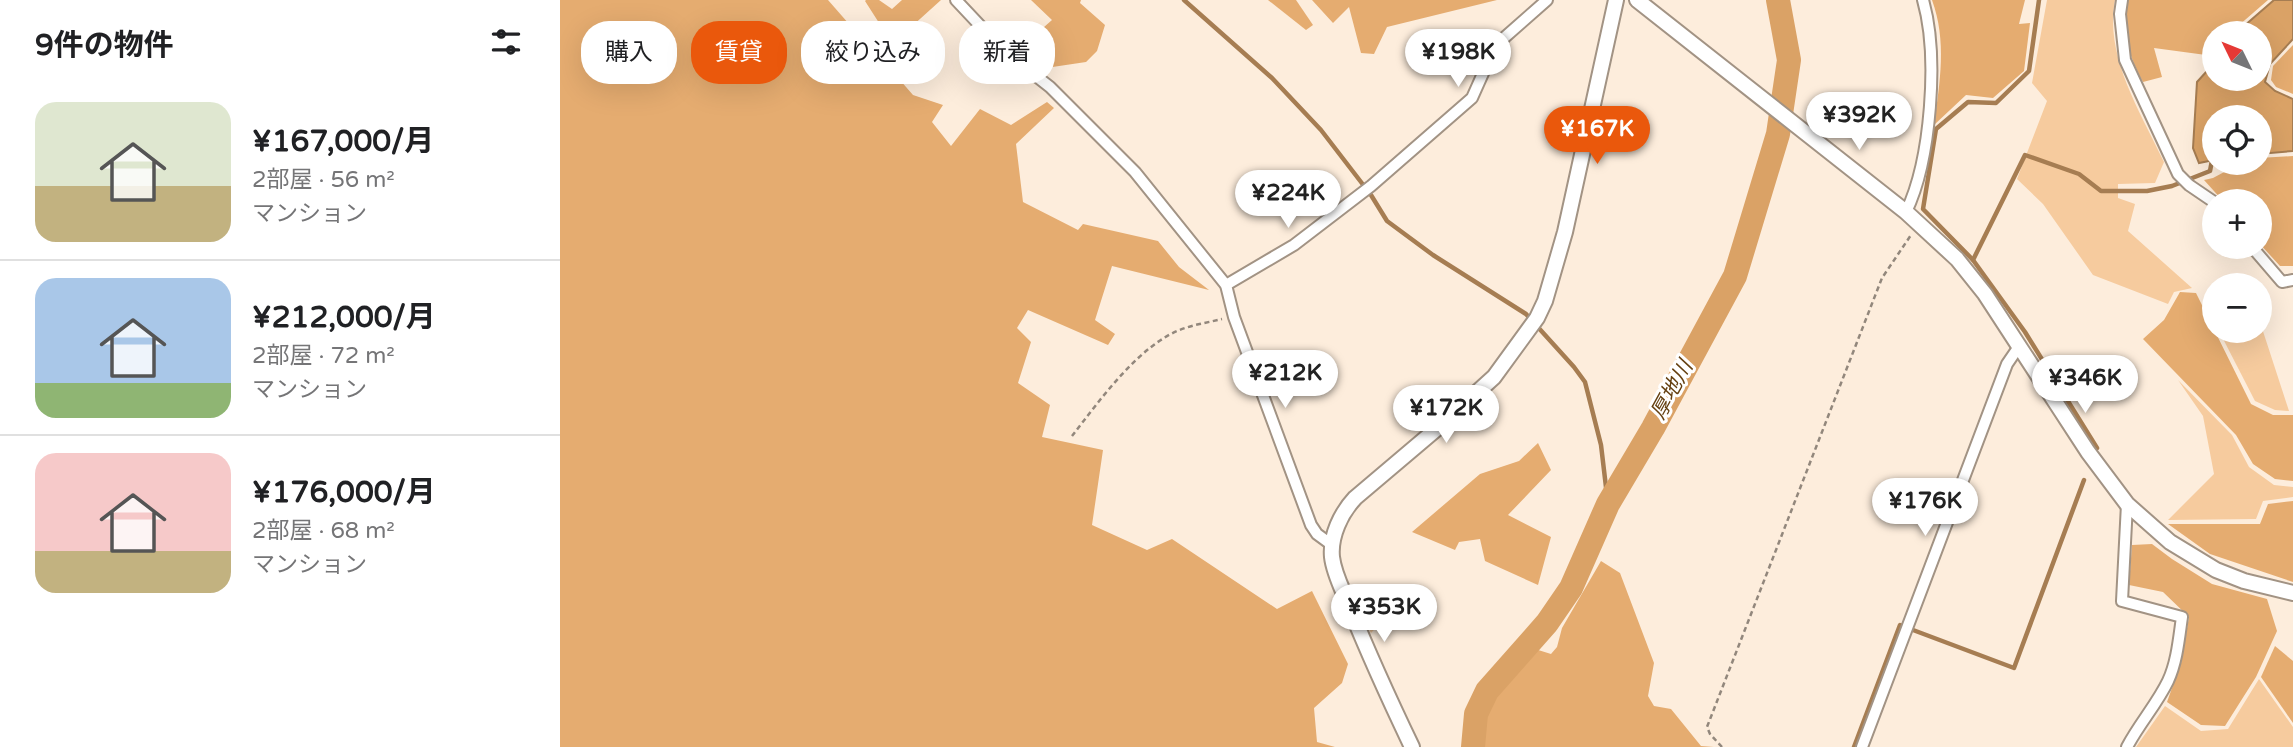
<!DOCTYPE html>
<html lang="ja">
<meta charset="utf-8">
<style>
:root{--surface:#fff;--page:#f2f2f2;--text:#202124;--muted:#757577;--line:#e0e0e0;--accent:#ea580c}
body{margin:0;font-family:"Varela Round","Noto Sans JP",sans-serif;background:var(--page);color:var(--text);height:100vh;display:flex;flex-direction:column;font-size:26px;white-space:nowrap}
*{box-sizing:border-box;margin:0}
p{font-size:23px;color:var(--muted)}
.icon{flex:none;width:38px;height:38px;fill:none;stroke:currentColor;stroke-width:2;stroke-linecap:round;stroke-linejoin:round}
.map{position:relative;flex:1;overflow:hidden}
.sheet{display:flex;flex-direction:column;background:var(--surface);width:560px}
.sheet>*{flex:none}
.banner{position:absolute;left:21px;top:21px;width:665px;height:63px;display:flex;gap:14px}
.needle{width:46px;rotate:313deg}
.fabs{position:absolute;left:1642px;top:21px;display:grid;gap:14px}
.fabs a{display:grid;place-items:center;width:70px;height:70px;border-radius:50%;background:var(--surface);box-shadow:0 7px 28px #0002;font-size:35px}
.price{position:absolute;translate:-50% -60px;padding:0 16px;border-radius:24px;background:#fff;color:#222;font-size:23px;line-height:46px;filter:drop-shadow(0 2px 4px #0008)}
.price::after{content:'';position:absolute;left:50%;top:42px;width:21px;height:16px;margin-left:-10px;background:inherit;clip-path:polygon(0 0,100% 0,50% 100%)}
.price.on{background:var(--accent);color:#fff}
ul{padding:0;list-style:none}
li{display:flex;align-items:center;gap:21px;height:175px;padding:0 35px}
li+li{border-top:2px solid var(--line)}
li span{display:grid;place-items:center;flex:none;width:196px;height:140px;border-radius:21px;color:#555}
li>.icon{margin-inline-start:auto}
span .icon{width:84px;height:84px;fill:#fffc;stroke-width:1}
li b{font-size:30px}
h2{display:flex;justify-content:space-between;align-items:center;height:84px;padding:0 35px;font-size:30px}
.tag{padding:0 24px;border-radius:28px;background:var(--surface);box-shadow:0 7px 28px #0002;font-size:24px;line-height:63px}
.tag.on{background:var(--accent);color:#fff}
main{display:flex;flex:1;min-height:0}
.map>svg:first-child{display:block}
</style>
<main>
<section class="sheet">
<h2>9件の物件<svg class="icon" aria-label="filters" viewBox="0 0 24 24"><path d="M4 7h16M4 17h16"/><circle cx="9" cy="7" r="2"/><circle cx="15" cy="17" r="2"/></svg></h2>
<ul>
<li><span style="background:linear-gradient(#dfe7d0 60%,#c2b280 0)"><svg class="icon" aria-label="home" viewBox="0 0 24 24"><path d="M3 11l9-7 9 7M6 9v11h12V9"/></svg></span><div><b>¥167,000/月</b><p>2部屋 · 56 m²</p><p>マンション</p></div></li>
<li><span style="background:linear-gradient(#a9c7e8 75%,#8fb573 0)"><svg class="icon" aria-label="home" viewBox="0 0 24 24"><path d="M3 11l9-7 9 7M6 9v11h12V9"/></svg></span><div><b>¥212,000/月</b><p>2部屋 · 72 m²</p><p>マンション</p></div></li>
<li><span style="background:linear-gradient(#f6c9c9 70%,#c2b280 0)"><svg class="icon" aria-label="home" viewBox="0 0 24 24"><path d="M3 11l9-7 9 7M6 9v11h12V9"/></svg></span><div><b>¥176,000/月</b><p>2部屋 · 68 m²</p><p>マンション</p></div></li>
</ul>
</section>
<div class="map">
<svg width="1733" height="747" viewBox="0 0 1733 747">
<rect width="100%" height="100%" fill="#fdeddc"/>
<g fill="#f6cb9e">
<path d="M1487,0h68c-11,56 26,113 49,162l-9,21 -37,1v14l17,6 -7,27 64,57 -18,4 -6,12 -75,-29 -50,-71 -26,-25 30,-78 -15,-18z"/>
<polygon points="1699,319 1729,411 1715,410 1695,401 1659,331 1699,331"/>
<polygon points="1618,380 1672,435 1689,467 1714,485 1733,487 1733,497 1703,501 1696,519 1608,520 1654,474 1643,416"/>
<polygon points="817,586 824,619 811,633 793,599"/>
<polygon points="1699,679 1733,727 1733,747 1576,747 1605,706 1641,731 1668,729"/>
</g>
<g fill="#e5ac70">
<polygon points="0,0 268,0 303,40 321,26 305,1 306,0 319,0 332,9 342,0 381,0 319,56 353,95 383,105 372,122 391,146 420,109 451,125 487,102 494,108 456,144 463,202 518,230 523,224 598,241 619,267 649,290 552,266 535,320 555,334 548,345 468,310 457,328 471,342 458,383 490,405 482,437 543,450 532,525 587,550 612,539 717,609 752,591 788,664 782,683 754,708 757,742 775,747 0,747"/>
<polygon points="471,0 521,0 520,3 545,25 537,51 526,62 479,69 458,50 492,20"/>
<polygon points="708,0 736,0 753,25 746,30"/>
<polygon points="752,0 937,0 827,27 814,54 801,53 789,7 773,23"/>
<path d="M1372,0h93l-6,24 11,-1 -6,48 -31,27 -27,-3 -32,30c6,-43 13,-84 -2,-125z"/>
<path d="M1567,0h141l-38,33h-16v15l-8,7 -52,-7 8,29 -19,5c-14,-27 -23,-51 -16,-82z"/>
<polygon points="1733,45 1733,94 1716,87 1711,80 1713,66"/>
<polygon points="1733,156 1733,266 1720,266 1699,243 1699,201 1663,201 1644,180 1653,178 1681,163 1699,163 1699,158"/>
<polygon points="1620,292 1636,293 1691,404 1713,415 1733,415 1733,481 1715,479 1693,464 1676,435 1583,339 1604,320"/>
<polygon points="978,443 991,470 948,515 991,537 978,585 925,561 920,539 899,542 895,550 852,532 920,474 959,461"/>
<polygon points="1733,501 1733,582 1650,554 1608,524 1700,524 1708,504"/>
<polygon points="1592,544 1612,559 1652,584 1707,599 1717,631 1696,677 1665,726 1641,725 1607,702 1621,663 1629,617 1603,592 1569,585 1572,545"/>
<path d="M1041,561l19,12 34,90 -6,33 6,10 17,3 30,37 13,1h-234c-6,-45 27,-69 55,-98l16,5 6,-7 5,-19z"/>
<polygon points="1715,646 1733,661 1733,723 1701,677"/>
</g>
<polygon fill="#daa266" stroke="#a67d52" stroke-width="2" points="1714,0 1733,0 1733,39 1710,64 1705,82 1715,91 1733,99 1733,151 1699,154 1699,117 1654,117 1654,160 1639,163 1633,148 1637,82 1647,71 1649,61 1654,54 1654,79 1699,79 1699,33 1676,33"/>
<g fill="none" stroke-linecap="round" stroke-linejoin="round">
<g stroke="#a67d52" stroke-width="4.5">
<polyline points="624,0 712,78 761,130 811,195 827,221 873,255 966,314 1014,367 1025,382 1041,445 1048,504"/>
<polyline points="1413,260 1363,209 1376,129 1408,102 1436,103 1469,71 1479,0"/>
<polyline points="1537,448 1465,332 1413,260 1465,155 1519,174 1541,191 1587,191 1612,186 1650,171 1653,155"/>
<polyline points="1353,630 1454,668 1524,480"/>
<polyline points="1294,747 1340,625 1342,626"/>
</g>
<polyline stroke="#daa266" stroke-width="24" points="913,747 916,714 927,691 987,623 1011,588 1048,504 1093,428 1175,276 1218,134 1229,60 1218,0"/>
<defs>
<g id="minor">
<polyline points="396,0 444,51 490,87 575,172 666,285 674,317 751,525 757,534 772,545"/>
<polyline points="1562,0 1560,14 1565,60 1618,174 1629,185 1654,202"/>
<path d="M1346,212c25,-52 33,-156 17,-212"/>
<polyline points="1692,247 1722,282 1733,280"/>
<polyline points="666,285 734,245 811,186 912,98 933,51 945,37 987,0"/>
<path d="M1567,504l-5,97 60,16c-3,21 -5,45 -14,64 -11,23 -29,43 -41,66"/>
<polyline points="1302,747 1447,364 1460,345"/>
</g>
<g id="tertiary">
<polyline points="1077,0 1346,212 1397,259 1425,294 1528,452 1567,504 1610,542 1656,570 1684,581 1733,593"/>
<path d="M852,747c-22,-46 -43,-92 -62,-139 -6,-16 -16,-33 -18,-51 -2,-21 9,-44 23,-59l85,-72 54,-49 43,-59 8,-17 20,-69 51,-232"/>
</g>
</defs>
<use href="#minor" stroke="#a29384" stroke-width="14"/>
<use href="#tertiary" stroke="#a29384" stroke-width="18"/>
<g stroke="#92877c" stroke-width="2.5" stroke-dasharray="5 3.5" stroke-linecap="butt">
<path d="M512,436c28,-36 69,-94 113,-108 12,-4 25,-6 37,-9"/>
<polyline points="1162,747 1150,734 1147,727 1322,278 1351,235"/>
</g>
<use href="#minor" stroke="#fff" stroke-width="10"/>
<use href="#tertiary" stroke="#fff" stroke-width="14"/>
</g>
<g text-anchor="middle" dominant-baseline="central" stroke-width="6" stroke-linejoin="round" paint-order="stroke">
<g font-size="21" font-style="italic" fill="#654011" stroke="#fff">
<text transform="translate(1112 390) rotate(-61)">厚地川</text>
</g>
</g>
</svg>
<div class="fabs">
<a><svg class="needle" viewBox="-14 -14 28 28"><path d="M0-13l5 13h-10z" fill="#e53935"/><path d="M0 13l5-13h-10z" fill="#757577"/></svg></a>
<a><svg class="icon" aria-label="locate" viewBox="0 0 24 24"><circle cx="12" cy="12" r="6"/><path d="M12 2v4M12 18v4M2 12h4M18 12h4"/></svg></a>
<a>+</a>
<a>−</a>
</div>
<b class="price" style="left:898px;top:89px">¥198K</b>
<b class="price" style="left:1299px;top:152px">¥392K</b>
<b class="price on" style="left:1037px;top:166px">¥167K</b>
<b class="price" style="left:728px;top:230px">¥224K</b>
<b class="price" style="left:725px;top:410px">¥212K</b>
<b class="price" style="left:1525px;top:415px">¥346K</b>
<b class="price" style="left:886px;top:445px">¥172K</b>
<b class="price" style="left:1365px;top:538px">¥176K</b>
<b class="price" style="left:824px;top:644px">¥353K</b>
<div class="banner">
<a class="tag">購入</a>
<a class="tag on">賃貸</a>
<a class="tag">絞り込み</a>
<a class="tag">新着</a>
</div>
</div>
</main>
